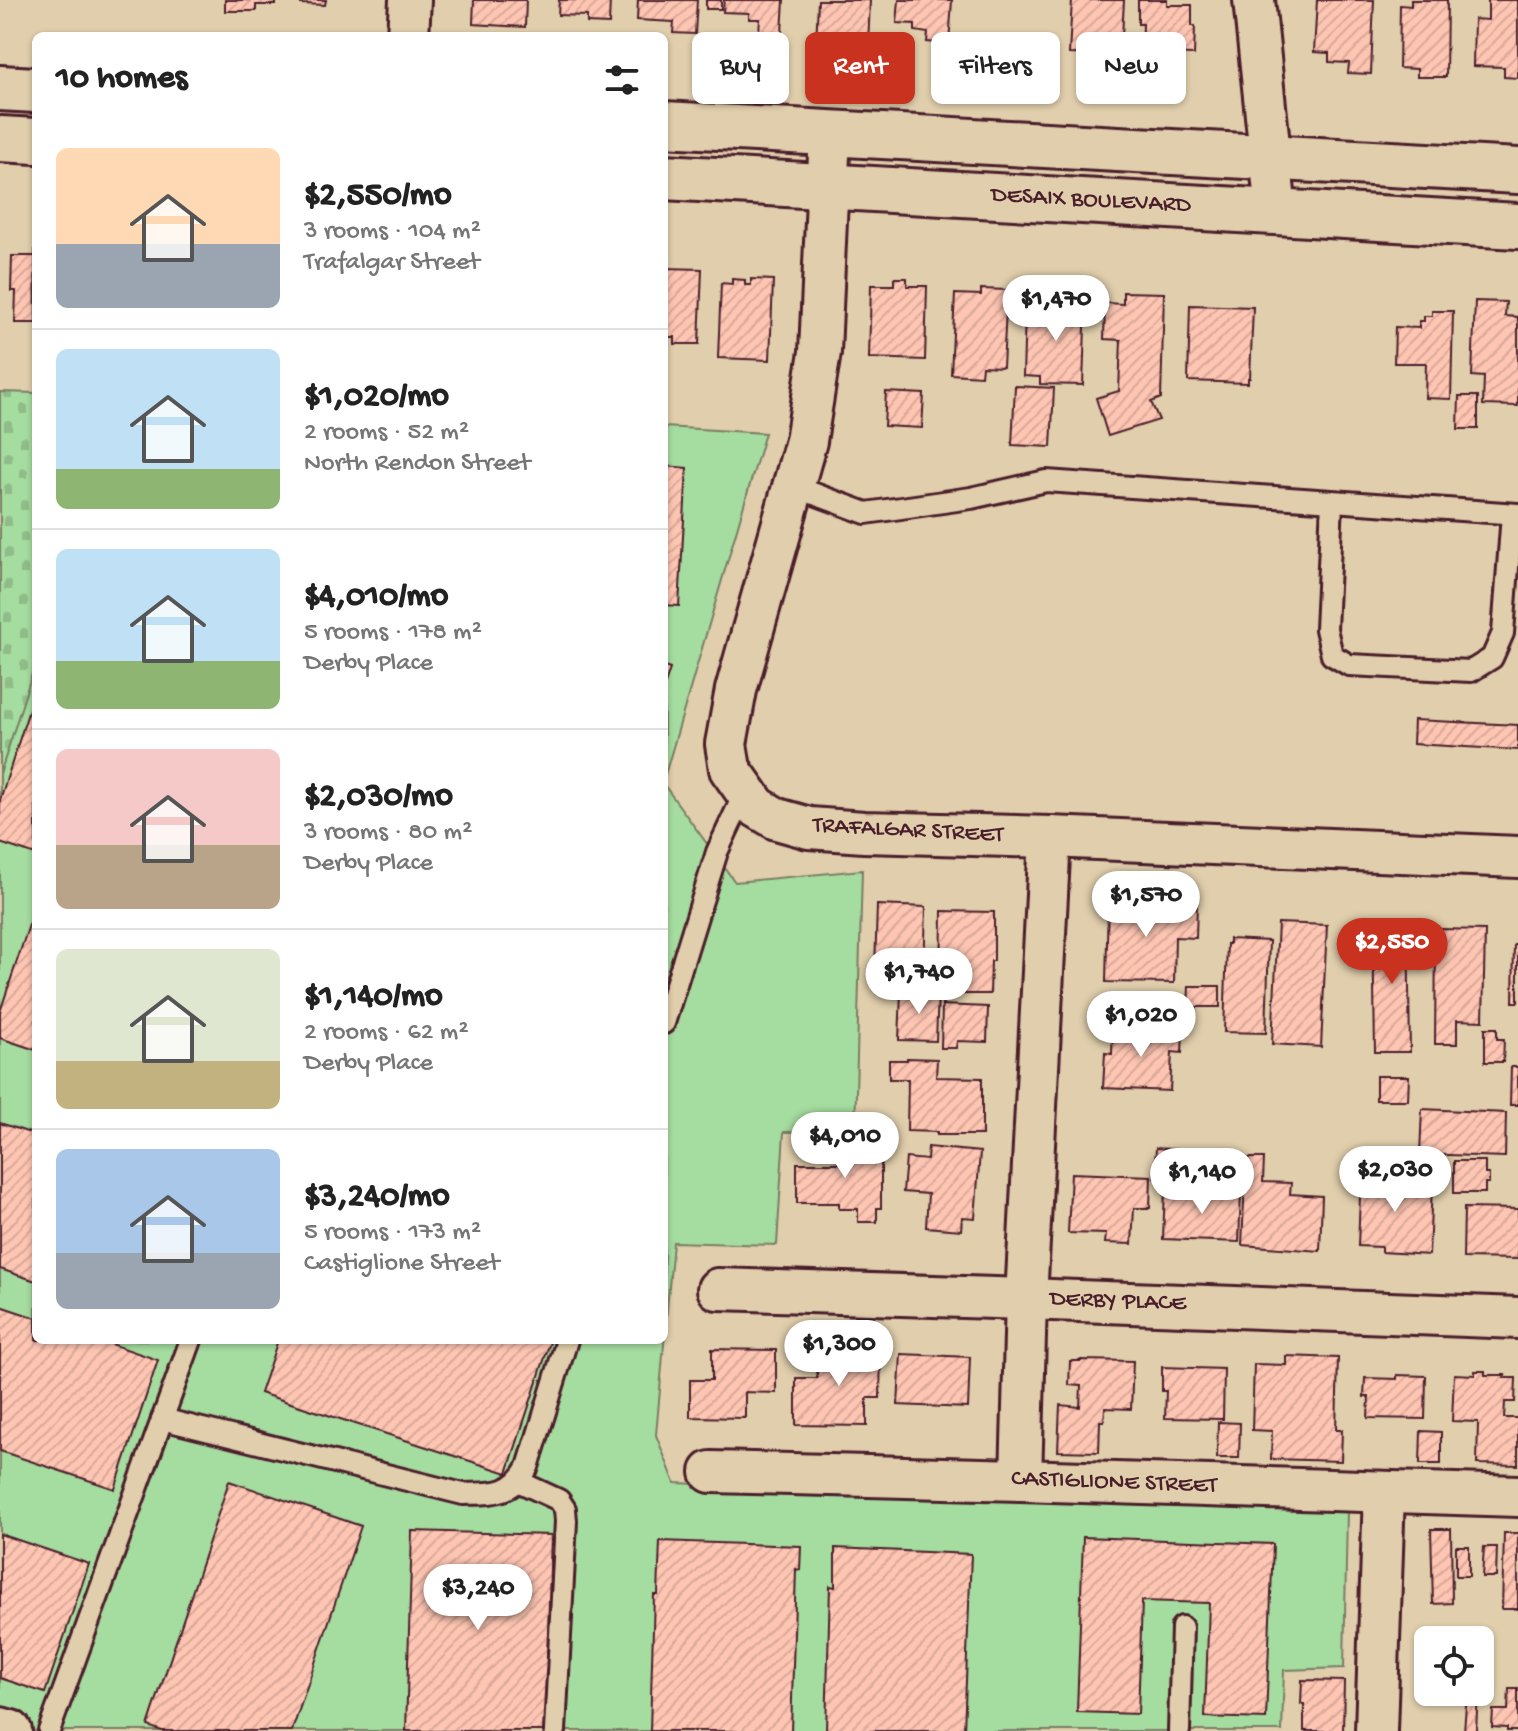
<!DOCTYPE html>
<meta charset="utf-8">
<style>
:root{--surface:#fff;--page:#f2f2f2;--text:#222;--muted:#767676;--line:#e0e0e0;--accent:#c8321e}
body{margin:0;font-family:"Gochi Hand",sans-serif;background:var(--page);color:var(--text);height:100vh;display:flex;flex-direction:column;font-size:30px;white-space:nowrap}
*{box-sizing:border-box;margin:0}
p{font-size:26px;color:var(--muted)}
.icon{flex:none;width:44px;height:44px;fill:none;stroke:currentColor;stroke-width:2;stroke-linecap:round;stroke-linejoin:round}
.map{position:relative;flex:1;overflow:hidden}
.side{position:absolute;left:32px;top:32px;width:636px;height:1312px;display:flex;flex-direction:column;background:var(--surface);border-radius:12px;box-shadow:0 2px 6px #0004}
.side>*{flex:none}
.hud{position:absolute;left:692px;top:32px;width:706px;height:72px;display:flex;gap:16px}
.controls{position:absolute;left:1414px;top:1626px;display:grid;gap:16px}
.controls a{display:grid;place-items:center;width:80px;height:80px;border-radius:12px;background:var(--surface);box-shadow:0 2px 6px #0004;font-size:40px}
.price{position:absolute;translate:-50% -68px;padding:0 18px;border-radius:28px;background:#fff;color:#222;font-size:26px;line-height:52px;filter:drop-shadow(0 2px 4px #0008)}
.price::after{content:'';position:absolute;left:50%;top:48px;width:24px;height:18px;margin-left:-12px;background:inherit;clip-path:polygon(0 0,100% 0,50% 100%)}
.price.current{background:var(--accent);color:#fff}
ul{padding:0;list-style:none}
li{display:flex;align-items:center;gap:24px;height:200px;padding:0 24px}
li+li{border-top:2px solid var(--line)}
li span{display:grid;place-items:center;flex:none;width:224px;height:160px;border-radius:12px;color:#555}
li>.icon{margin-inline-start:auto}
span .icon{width:96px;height:96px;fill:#fffc;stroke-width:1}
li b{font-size:34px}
h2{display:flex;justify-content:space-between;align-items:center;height:96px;padding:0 24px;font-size:34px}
.pill{padding:0 28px;border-radius:12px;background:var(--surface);box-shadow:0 2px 6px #0004;font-size:28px;line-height:72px}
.pill.current{background:var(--accent);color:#fff}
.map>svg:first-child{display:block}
</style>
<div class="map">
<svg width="1518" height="1731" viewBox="0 0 1518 1731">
<defs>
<pattern id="cemetery-stones" width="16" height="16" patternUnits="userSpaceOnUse" patternTransform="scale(2)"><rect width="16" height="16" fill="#a5dc9f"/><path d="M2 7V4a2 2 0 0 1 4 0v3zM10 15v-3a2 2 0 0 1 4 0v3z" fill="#90bc89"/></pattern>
<pattern id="building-hatch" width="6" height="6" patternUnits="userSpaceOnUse" patternTransform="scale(2)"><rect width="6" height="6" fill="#fdc5b2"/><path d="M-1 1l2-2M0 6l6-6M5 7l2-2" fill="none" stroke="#daa999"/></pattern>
</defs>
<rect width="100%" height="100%" fill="#e0ceac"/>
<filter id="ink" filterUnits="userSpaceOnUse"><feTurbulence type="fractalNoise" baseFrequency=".0125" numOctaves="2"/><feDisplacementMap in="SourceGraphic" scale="16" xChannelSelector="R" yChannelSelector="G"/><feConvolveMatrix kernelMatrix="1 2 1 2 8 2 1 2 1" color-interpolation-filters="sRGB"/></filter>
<g filter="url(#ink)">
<g fill="#a5dc9f" stroke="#787e65" stroke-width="2">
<polygon points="664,427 765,433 664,778"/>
<polygon points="36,658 36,1340 664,1340 664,785 735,882 862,870 855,1131 784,1132 777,1245 673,1242 656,1435 675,1483 1347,1510 1344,1668 1284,1670 1282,1731 0,1731 0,770"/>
</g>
<polygon fill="url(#cemetery-stones)" stroke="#787e65" stroke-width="2" points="0,392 36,393 36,661 0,774"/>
<g fill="url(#building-hatch)" stroke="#4a1f2b" stroke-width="2">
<polygon points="225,0 276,0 276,5 256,5 256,11 225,11"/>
<polygon points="301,0 326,0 325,5 301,4"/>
<polygon points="474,0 526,0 525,27 473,24"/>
<polygon points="559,0 610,0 609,24 587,23 587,16 558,15"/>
<polygon points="638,0 697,0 695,34 673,33 674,22 637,20"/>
<rect x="706" y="0" width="15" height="9"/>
<polygon points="724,0 784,0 782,33 759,32 760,19 749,19 749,13 723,12"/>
<polygon points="818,0 870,0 868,46 816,45"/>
<polygon points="899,0 952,0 949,44 927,42 928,33 915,31 915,24 897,23"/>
<polygon points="1072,0 1124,0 1121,55 1069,54"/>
<polygon points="1138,0 1167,0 1167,5 1192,5 1192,26 1195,26 1194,55 1157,54 1157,59 1142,59 1143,24 1138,24"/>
<polygon points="1317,0 1374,0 1371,74 1348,73 1349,63 1329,62 1329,53 1314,52"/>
<polygon points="1411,0 1447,0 1446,77 1417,77 1417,69 1399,68 1400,5 1411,6"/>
<polygon points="1488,0 1518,0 1518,78 1504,77 1504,67 1473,66 1474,19 1488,20"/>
<polygon points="35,249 36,323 15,323 16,291 11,291 12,256 35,256"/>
<polygon points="664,268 702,269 699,344 675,344 675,337 664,337"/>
<polygon points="894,278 907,278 907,286 927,286 925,360 869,358 871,285 894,285"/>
<polygon points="732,279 745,280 745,285 751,285 751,279 773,280 770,360 718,358 721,283 732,284"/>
<polygon points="981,289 1007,290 1003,367 982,366 981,376 951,374 955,294 981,295"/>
<polygon points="1123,292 1164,293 1161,398 1151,402 1159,420 1108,436 1096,398 1119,391 1121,340 1104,339 1105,303 1123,304"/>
<polygon points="1062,296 1086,297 1083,385 1040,384 1040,377 1023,376 1025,311 1048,312 1048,308 1062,308"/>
<polygon points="1475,301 1506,302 1505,316 1518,317 1518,406 1483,405 1484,377 1472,376"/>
<polygon points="1190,305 1253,307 1250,378 1248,378 1248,383 1188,381"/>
<polygon points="1432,311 1453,311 1451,399 1425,398 1426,363 1394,363 1395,327 1419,328 1419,321 1424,321 1424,316 1432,316"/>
<polygon points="1015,386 1054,388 1051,447 1012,445"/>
<polygon points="886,392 924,394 922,428 884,426"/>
<polygon points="1459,396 1478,396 1478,429 1458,429"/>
<polygon points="664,466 687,468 679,606 664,605"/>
<polygon points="664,667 670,669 664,687"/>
<polygon points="36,688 36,855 0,843 0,800"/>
<polygon points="1414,720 1518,725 1518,750 1413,744"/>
<polygon points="1108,901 1197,902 1196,938 1175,937 1174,983 1106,982"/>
<polygon points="877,905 926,907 924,972 875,971"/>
<polygon points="35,907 36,907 36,1050 0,1038 0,1012"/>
<polygon points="942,911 994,912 994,961 991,961 990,994 941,994"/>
<polygon points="1373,919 1408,919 1410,1052 1375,1052"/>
<polygon points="1278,923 1327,925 1321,1047 1272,1044"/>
<polygon points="1440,929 1485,930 1483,1021 1457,1020 1457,1044 1435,1044 1436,934 1440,934"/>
<polygon points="1229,939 1269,941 1266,1033 1224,1032 1227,944 1229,944"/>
<polygon points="1514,945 1518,945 1518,1002 1513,1002"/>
<polygon points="1189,986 1220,986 1220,1007 1188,1007"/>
<polygon points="901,992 938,992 936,1041 899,1040"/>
<polygon points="942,1005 988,1007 987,1042 957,1041 956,1048 941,1048"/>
<polygon points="1113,1028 1183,1031 1182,1053 1172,1052 1170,1091 1103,1088 1105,1053 1112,1054"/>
<polygon points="1485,1028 1497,1028 1497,1039 1504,1039 1503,1062 1485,1062"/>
<polygon points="907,1058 937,1059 936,1077 982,1078 982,1135 937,1135 937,1132 907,1131 908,1079 889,1079 889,1060 907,1060"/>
<polygon points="1511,1067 1518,1067 1518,1105 1510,1105"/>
<polygon points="1376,1076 1409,1076 1408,1100 1376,1100"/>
<polygon points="1422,1109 1506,1113 1505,1157 1420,1154"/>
<polygon points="0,1123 36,1135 36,1281 0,1269"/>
<polygon points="838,1142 881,1142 881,1208 877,1208 877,1222 858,1222 858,1209 839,1209 839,1203 797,1203 797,1163 838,1163"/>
<polygon points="928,1147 980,1152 975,1218 962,1217 961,1230 926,1227 928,1194 903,1192 906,1158 927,1160"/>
<polygon points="1156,1148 1182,1150 1181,1178 1154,1177"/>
<polygon points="1246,1158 1264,1158 1263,1182 1291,1183 1290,1194 1322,1196 1320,1251 1242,1245"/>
<polygon points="1454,1161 1485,1161 1485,1174 1489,1174 1489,1183 1485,1183 1485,1193 1454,1193"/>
<polygon points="1361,1172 1413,1174 1413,1185 1432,1185 1429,1255 1382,1252 1382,1247 1358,1246"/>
<polygon points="1071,1173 1151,1176 1150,1208 1134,1208 1132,1244 1105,1243 1106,1234 1068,1233"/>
<polygon points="1165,1189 1241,1192 1239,1242 1163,1239"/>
<polygon points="1464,1208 1518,1209 1518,1259 1463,1258"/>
<polygon points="0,1306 36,1318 36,1340 100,1340 158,1360 115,1489 0,1451"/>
<polygon points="278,1340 545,1340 550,1342 507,1473 260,1393"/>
<polygon points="846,1345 858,1345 858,1350 881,1350 880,1398 867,1398 867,1426 796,1425 796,1378 817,1378 818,1349 846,1349"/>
<polygon points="712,1349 776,1350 776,1393 745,1392 745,1418 690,1417 690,1380 712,1380"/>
<polygon points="901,1354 970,1357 968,1408 898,1405"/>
<polygon points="1286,1356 1338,1358 1336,1430 1342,1430 1341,1461 1271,1459 1272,1431 1252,1430 1254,1364 1286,1365"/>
<polygon points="1081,1360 1133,1361 1131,1409 1105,1408 1104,1421 1100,1421 1099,1452 1058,1451 1060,1405 1080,1407 1081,1386 1069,1385 1070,1361 1081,1361"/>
<polygon points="1162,1367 1224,1369 1223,1419 1165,1418 1166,1391 1162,1391"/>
<polygon points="1475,1371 1485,1371 1485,1375 1505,1375 1504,1378 1516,1378 1515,1402 1505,1402 1504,1418 1518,1418 1518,1465 1477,1464 1478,1422 1452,1421 1454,1374 1475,1375"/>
<polygon points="1397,1375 1426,1376 1425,1419 1368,1418 1369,1397 1364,1397 1365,1378 1397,1379"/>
<polygon points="1218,1422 1240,1423 1239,1458 1217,1458"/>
<polygon points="1421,1431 1441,1432 1441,1464 1420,1464"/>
<polygon points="229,1481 361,1526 292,1731 162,1731 148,1726"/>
<polygon points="1431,1529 1451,1529 1452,1603 1433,1604"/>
<polygon points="412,1531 551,1535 545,1731 406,1731"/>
<polygon points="1504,1533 1518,1533 1518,1609 1502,1609"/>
<polygon points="0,1534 89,1564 45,1693 0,1678"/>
<polygon points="1083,1537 1273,1544 1266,1719 1205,1717 1209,1603 1142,1601 1138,1714 1077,1712"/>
<polygon points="660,1541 801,1546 800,1570 796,1569 791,1731 650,1731 654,1595 658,1595"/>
<rect x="1456" y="1546" width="13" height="30"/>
<polygon points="1484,1547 1497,1547 1496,1577 1482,1577"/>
<polygon points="835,1548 971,1554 964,1731 826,1731 830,1586 835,1587"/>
<polygon points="1302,1680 1344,1681 1343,1731 1304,1731 1304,1704 1301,1704"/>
<polygon points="1509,1689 1518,1689 1518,1731 1507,1731 1507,1728 1492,1727 1493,1710 1508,1710"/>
<polygon points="1467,1692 1478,1692 1476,1731 1464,1731"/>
</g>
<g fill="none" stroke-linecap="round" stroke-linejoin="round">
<defs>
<g id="service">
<polyline points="793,486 866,513 971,498 1046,481 1518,514"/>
<polyline points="1332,502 1326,629 1332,655 1349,665 1471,671 1492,658 1503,633 1512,514"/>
<polyline points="664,1023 717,852 745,792"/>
<path d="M162,1419l301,75c29,-1 49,2 65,-27l39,-127"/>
<polyline points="520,1482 559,1500 565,1509 566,1521 555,1731"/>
<polyline points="49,1731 191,1340"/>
<polyline points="1179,1731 1182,1627"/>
</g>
<g id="minor">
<polyline points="1254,0 1276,212"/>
<polyline points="408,36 410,0"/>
<polyline points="830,133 820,352 806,441 736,690 726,744 730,769 757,807 777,819 809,828 864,832 1050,837 1518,857"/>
<polyline points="718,1289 1026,1299 1518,1318"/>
<polyline points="711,1472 1021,1480 1518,1496"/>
<polyline points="1021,1480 1026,1299 1050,837"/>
<polyline points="0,1728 11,1731"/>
<polyline points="1376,1731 1384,1492"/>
</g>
<g id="tertiary">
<polyline points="0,88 36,90"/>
<polyline points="664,124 1518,171"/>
<polyline points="0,139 36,141"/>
<polyline points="664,177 1518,226"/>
</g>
</defs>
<use href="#service" stroke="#4a1f2b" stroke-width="26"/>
<use href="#minor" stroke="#4a1f2b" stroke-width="46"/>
<use href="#tertiary" stroke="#4a1f2b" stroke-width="50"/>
<use href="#service" stroke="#e0ceac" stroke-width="20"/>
<use href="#minor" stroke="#e0ceac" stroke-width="40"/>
<use href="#tertiary" stroke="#e0ceac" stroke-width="44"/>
</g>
</g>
<g text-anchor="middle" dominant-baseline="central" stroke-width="7" stroke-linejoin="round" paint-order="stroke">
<g font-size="24" fill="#4a1f2b" stroke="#e0ceac">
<text transform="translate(1091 201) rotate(3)">DESAIX BOULEVARD</text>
<text transform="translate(908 831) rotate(3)">TRAFALGAR STREET</text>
<text transform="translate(1118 1302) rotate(2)">DERBY PLACE</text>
<text transform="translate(1114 1483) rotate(2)">CASTIGLIONE STREET</text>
</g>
</g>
</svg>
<div class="controls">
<a><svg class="icon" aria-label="locate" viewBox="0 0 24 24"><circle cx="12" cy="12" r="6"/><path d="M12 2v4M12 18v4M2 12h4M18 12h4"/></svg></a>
</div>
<b class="price" style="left:1056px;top:343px">$1,470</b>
<b class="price" style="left:1146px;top:939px">$1,570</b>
<b class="price current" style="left:1392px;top:986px">$2,550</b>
<b class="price" style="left:919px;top:1016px">$1,740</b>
<b class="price" style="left:1141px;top:1059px">$1,020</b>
<b class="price" style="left:845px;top:1180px">$4,010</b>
<b class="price" style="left:1395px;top:1214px">$2,030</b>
<b class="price" style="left:1202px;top:1216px">$1,140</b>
<b class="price" style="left:839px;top:1388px">$1,300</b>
<b class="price" style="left:478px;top:1632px">$3,240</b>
<div class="hud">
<a class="pill">Buy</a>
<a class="pill current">Rent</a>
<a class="pill">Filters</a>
<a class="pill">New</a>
</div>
<section class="side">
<h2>10 homes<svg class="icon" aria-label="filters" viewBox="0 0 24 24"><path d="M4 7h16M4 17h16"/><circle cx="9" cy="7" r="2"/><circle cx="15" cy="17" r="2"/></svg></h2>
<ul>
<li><span style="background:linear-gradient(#ffd9b3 60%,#9aa5b1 0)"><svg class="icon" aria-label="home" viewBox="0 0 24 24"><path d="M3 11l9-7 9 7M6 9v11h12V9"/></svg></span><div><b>$2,550/mo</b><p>3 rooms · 104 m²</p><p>Trafalgar Street</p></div></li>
<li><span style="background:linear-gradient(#bfe0f5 75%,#8fb573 0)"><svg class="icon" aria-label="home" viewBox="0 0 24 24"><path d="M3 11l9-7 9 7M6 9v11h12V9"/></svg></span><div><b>$1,020/mo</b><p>2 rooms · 52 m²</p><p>North Rendon Street</p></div></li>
<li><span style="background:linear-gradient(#bfe0f5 70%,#8fb573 0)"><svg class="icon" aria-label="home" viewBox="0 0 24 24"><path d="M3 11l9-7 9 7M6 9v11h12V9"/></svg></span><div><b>$4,010/mo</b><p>5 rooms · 178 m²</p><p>Derby Place</p></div></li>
<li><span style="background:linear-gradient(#f6c9c9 60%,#b9a48a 0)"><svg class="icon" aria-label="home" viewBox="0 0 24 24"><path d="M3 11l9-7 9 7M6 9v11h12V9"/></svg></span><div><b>$2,030/mo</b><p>3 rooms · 80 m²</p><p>Derby Place</p></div></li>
<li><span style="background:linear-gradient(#dfe7d0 70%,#c2b280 0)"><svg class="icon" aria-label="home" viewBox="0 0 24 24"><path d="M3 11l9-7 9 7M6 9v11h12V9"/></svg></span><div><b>$1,140/mo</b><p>2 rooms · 62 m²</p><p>Derby Place</p></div></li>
<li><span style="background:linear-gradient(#a9c7e8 65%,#9aa5b1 0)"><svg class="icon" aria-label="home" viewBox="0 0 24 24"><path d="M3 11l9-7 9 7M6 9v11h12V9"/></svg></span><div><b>$3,240/mo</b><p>5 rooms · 173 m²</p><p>Castiglione Street</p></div></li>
</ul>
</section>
</div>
